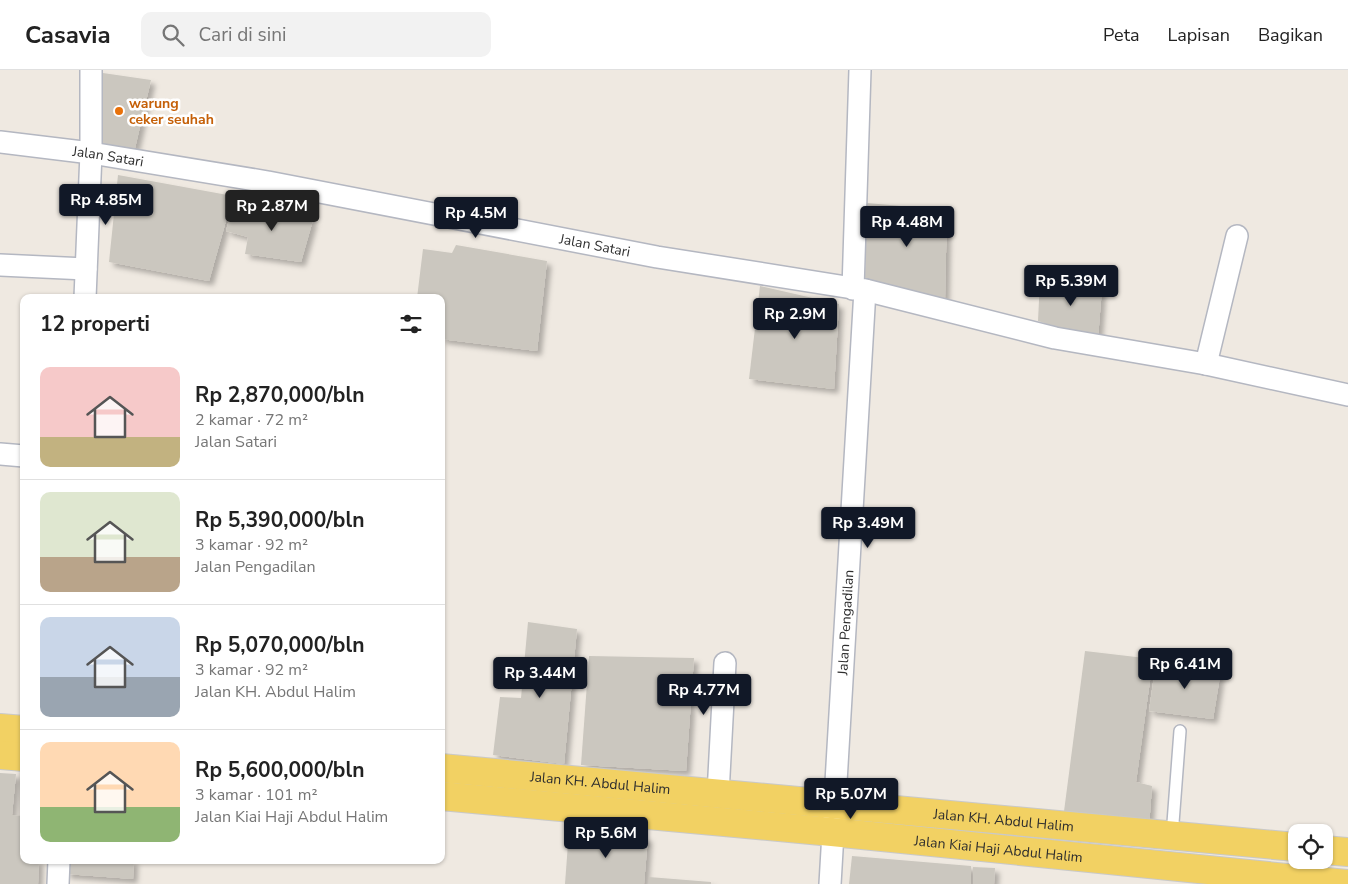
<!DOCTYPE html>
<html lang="id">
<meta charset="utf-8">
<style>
:root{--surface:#fff;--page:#f2f2f2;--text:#222;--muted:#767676;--line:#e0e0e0;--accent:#111827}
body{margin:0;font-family:"Nunito Sans",sans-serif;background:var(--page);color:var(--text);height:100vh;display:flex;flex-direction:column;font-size:19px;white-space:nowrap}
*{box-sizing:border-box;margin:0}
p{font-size:16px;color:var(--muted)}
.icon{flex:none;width:28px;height:28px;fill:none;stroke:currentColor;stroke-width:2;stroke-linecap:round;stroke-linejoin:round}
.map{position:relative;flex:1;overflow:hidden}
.drawer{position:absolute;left:20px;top:224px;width:425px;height:570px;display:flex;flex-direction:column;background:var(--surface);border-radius:10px;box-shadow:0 1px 4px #0004}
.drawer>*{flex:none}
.buttons{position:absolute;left:1288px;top:754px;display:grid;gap:10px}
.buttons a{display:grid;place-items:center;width:45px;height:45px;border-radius:10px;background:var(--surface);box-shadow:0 1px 4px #0004;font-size:25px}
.price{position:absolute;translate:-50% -42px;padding:0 11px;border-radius:5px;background:var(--accent);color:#fff;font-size:16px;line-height:32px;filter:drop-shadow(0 1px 2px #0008)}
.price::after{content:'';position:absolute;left:50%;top:30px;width:15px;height:11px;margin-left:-8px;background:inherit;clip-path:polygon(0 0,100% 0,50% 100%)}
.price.selected{background:#222;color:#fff}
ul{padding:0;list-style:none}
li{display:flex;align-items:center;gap:15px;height:125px;padding:0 20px}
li+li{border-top:1px solid var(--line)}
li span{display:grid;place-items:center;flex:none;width:140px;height:100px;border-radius:10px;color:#555}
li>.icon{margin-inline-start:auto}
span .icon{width:60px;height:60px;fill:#fffc;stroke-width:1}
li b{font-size:21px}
h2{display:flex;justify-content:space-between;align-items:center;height:60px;padding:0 20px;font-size:21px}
header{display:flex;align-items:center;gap:30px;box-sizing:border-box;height:70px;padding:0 25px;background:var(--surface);border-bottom:1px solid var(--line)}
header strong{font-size:24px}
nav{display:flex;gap:28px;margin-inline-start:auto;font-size:18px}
.search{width:350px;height:45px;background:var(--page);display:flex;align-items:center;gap:12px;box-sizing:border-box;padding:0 18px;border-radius:10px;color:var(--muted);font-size:19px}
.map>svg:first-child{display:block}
</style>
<header>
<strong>Casavia</strong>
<div class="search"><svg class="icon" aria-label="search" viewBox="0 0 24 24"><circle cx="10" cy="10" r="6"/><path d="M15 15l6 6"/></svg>Cari di sini</div>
<nav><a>Peta</a><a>Lapisan</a><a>Bagikan</a></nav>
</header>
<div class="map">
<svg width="1348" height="814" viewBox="0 0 1348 814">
<defs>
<filter id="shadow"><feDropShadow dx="4.5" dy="4.5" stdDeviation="2.5" flood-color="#0004"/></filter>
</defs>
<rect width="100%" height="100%" fill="#efe9e1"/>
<g fill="#cbc7bf" filter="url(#shadow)">
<polygon points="96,2 151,10 135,78 93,72"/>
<polygon points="118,105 233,126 209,211 109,192"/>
<polygon points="257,129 313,150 301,192 245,184 248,167 226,161 232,138 252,144"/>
<polygon points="867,133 947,140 945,229 865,210"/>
<polygon points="456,175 547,191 537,281 441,269 441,228 417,228 423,179 452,183"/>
<polygon points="1040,210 1102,218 1098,268 1038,251"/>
<polygon points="760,216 839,234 834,319 749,309"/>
<polygon points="528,552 577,559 564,694 493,685 500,627 521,628"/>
<polygon points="1085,581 1153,589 1136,712 1152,716 1149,757 1063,749"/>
<polygon points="589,586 694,588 686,701 581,695"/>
<polygon points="1156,592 1221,600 1213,649 1149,641"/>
<polygon points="0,703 16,704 12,745 24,746 24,790 39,790 38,814 0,814"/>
<polygon points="569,760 648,767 644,814 565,814"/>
<polygon points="852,786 971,796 971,814 849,814"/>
<polygon points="66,790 134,790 133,809 66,804"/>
<polygon points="973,797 995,798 994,814 973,814"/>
<polygon points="649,807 711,812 711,814 649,814"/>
</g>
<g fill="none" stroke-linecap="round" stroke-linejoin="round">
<defs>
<polyline id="lane" points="1172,766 1180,661"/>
<g id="street">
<path id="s1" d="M0,72l91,11 177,29 389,75 208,33 190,48 151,26 142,31"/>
<polyline points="0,195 86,199"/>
<polyline points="853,219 860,0"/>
<polyline points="85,228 91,83 91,0"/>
<polyline points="1206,294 1237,166"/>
<polyline points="0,384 24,386"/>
<polyline points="718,724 725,593"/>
<polyline points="58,814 59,790"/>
<path id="s2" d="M830,814l35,-594"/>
</g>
<g id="primary">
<polyline points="0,658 24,660"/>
<polyline points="0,685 24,687"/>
<path id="s3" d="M441,698l855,79"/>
<path id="s4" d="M441,726l391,36 515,52"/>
<polyline points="1324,780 1348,782"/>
</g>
</defs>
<use href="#lane" stroke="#b4b7c1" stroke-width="14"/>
<use href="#street" stroke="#b4b7c1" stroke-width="24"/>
<use href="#primary" stroke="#c9c9c9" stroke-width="30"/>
<use href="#lane" stroke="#fff" stroke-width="11"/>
<use href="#street" stroke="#fff" stroke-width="21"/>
<use href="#primary" stroke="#f2d163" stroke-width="28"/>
</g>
<circle fill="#e8710a" stroke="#fff" stroke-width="2" cx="119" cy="41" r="5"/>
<g text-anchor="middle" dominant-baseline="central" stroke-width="5" stroke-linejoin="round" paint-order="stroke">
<g font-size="14" font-weight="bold" fill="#c56008" stroke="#fff" text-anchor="start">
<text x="129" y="33">warung<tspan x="129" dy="16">ceker seuhah</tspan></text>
</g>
<g font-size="14" fill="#2e2e2e" stroke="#fff">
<text stroke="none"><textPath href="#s1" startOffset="109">Jalan Satari</textPath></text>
<text stroke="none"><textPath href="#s1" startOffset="604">Jalan Satari</textPath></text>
<text stroke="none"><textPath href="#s2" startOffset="262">Jalan Pengadilan</textPath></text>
<text stroke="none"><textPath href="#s3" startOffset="160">Jalan KH. Abdul Halim</textPath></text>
<text stroke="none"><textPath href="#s3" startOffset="565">Jalan KH. Abdul Halim</textPath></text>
<text stroke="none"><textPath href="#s4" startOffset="560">Jalan Kiai Haji Abdul Halim</textPath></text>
</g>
</g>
</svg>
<div class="buttons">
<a><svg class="icon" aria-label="locate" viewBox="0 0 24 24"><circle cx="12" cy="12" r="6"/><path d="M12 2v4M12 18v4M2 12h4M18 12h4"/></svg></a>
</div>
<b class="price" style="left:106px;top:156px">Rp 4.85M</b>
<b class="price selected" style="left:272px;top:162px">Rp 2.87M</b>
<b class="price" style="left:476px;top:169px">Rp 4.5M</b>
<b class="price" style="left:907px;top:178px">Rp 4.48M</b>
<b class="price" style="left:1071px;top:237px">Rp 5.39M</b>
<b class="price" style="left:795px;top:270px">Rp 2.9M</b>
<b class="price" style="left:868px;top:479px">Rp 3.49M</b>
<b class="price" style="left:1185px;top:620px">Rp 6.41M</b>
<b class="price" style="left:540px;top:629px">Rp 3.44M</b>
<b class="price" style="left:704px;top:646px">Rp 4.77M</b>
<b class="price" style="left:851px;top:750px">Rp 5.07M</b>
<b class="price" style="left:606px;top:789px">Rp 5.6M</b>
<section class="drawer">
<h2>12 properti<svg class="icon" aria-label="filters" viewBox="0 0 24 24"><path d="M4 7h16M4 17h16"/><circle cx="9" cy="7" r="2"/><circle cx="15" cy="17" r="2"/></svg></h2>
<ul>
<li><span style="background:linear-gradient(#f6c9c9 70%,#c2b280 0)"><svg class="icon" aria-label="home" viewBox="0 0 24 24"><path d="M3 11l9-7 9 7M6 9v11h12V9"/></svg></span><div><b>Rp 2,870,000/bln</b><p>2 kamar · 72 m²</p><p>Jalan Satari</p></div></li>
<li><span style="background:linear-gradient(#dfe7d0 65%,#b9a48a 0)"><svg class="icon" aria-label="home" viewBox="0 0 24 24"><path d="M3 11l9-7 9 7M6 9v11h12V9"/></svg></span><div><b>Rp 5,390,000/bln</b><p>3 kamar · 92 m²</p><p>Jalan Pengadilan</p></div></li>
<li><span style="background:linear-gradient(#c9d6e8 60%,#9aa5b1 0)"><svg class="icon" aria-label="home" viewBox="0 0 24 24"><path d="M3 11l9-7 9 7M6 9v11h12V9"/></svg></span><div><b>Rp 5,070,000/bln</b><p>3 kamar · 92 m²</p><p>Jalan KH. Abdul Halim</p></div></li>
<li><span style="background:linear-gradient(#ffd9b3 65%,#8fb573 0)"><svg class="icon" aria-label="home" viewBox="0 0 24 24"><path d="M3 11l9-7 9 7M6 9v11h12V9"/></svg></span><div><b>Rp 5,600,000/bln</b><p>3 kamar · 101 m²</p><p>Jalan Kiai Haji Abdul Halim</p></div></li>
</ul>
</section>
</div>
